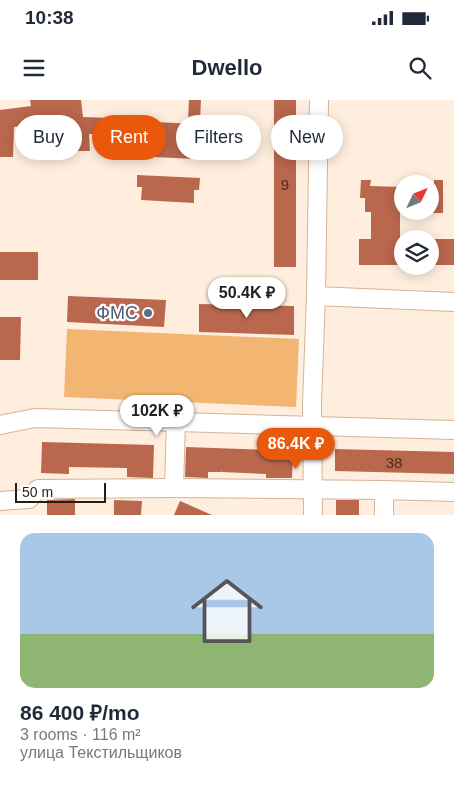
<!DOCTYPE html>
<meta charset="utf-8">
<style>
:root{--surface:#fff;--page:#f2f2f3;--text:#1f2937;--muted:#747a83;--line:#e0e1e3;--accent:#ea580c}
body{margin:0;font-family:Helvetica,sans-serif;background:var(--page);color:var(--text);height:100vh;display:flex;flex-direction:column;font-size:19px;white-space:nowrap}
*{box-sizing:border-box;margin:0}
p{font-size:16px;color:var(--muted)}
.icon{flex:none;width:28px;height:28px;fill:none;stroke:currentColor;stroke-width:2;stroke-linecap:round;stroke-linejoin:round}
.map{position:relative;height:415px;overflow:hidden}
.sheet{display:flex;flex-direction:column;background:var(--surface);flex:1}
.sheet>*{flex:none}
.hud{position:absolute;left:15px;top:15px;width:425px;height:45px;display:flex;gap:10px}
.needle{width:32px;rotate:47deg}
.tools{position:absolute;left:394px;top:75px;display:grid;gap:10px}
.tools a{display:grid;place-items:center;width:45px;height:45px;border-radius:50%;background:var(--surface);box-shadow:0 2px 12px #0003;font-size:25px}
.scale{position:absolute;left:15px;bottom:12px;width:91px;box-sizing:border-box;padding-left:5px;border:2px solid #271d12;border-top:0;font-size:14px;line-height:18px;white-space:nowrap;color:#271d12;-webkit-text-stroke:4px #fff;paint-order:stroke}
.price{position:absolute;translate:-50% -42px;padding:0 11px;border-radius:18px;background:#fff;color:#222;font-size:16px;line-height:32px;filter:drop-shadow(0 1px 2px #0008)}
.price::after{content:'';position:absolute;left:50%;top:30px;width:15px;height:11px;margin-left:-8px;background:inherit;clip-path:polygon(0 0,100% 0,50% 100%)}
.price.selected{background:var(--accent);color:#fff}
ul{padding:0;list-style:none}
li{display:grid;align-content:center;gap:10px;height:265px;padding:0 20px}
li+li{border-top:1px solid var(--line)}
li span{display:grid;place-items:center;height:155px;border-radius:15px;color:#555}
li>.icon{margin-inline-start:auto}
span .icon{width:90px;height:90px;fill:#fffc;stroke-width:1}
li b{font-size:21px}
.chip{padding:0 18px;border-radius:22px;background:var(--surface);box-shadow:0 2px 12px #0003;font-size:18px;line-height:45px}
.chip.selected{background:var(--accent);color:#fff}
.status{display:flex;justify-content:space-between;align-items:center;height:35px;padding:0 25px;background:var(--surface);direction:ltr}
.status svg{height:14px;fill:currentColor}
header{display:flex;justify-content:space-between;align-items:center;height:65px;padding:0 20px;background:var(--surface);font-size:22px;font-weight:700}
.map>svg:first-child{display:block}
</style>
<div class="status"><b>10:38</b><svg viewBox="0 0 49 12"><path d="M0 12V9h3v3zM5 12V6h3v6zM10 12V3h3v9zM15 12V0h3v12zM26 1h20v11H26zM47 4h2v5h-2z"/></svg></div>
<header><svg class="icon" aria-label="menu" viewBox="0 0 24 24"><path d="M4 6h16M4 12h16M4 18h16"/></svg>Dwello<svg class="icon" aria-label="search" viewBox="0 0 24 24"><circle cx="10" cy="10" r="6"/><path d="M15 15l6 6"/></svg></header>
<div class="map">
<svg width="454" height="415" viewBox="0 0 454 415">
<rect width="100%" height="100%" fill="#fed"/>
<polygon fill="#f2b572" points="67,229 299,239 296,307 64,297"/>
<g fill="#b9674d">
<polygon points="30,0 81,0 83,17 113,18 113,35 89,34 90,51 45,51 44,23 14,27 13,57 0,57 0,10 31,6"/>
<polygon points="189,0 201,0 200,21 188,20"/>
<rect x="274" y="0" width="22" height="167"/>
<polygon points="136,21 195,24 194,59 135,56"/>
<polygon points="137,75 200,78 199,90 194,90 194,103 141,100 142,87 137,87"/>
<polygon points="361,80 371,80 370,86 402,87 402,113 400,113 400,139 402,139 402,165 359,165 359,139 371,139 371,112 365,112 365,98 360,98"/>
<polygon points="434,80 443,80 443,113 430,113 430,87 434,87"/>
<rect x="430" y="139" width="24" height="26"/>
<rect x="0" y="152" width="38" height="28"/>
<polygon points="68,196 166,200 164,227 67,222"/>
<polygon points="199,204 294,206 294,235 199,232"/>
<polygon points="0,217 21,217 20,260 0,260"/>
<polygon points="42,342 154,345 153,378 127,377 127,368 69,367 69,374 41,373"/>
<polygon points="186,347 293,351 292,378 266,378 266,374 222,372 222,371 221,372 208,372 208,378 185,377"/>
<polygon points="335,349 454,352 454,374 335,371"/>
<polygon points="75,399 75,415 47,415 47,400"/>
<polygon points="114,400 142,401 141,415 114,415"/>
<rect x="336" y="400" width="23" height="15"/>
<polygon points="180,401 212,415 174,415"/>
</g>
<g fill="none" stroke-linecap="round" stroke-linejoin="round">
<defs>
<g id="minor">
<polyline points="316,196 454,202"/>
<polyline points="0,325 35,318 454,330"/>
<polyline points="174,388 176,321"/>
<polyline points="0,401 29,399 38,389 174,388 384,390"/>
<polyline points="313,415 312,303 316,196 319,0"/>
<polyline points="384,415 384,390 454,392"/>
</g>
</defs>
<use href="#minor" stroke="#d0b599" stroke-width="20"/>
<use href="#minor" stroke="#fff" stroke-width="18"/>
</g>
<circle fill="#5c6f8a" stroke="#fff" stroke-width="2" cx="148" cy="213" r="5"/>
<g text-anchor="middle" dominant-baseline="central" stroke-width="4.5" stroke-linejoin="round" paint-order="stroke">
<g font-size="15" fill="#4c3021">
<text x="285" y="84">9</text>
<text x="394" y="362">38</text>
</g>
<g font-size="18" fill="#4e5e75" stroke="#fff" text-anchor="end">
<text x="138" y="213">ФМС</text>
</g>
</g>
</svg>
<div class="tools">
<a><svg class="needle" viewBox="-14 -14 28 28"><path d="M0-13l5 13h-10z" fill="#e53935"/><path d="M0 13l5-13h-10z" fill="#747a83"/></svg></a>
<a><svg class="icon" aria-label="layers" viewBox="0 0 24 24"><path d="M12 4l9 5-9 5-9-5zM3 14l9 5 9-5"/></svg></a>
</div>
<div class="scale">50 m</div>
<b class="price" style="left:247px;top:219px">50.4K ₽</b>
<b class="price" style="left:157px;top:337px">102K ₽</b>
<b class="price selected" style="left:296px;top:370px">86.4K ₽</b>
<div class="hud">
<a class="chip">Buy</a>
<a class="chip selected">Rent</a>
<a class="chip">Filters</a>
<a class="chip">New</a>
</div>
</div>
<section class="sheet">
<ul>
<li><span style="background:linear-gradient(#a9c7e8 65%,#8fb573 0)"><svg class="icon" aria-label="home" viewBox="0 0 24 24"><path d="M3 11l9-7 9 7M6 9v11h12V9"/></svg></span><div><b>86 400 ₽/mo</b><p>3 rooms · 116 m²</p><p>улица Текстильщиков</p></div></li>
</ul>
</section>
